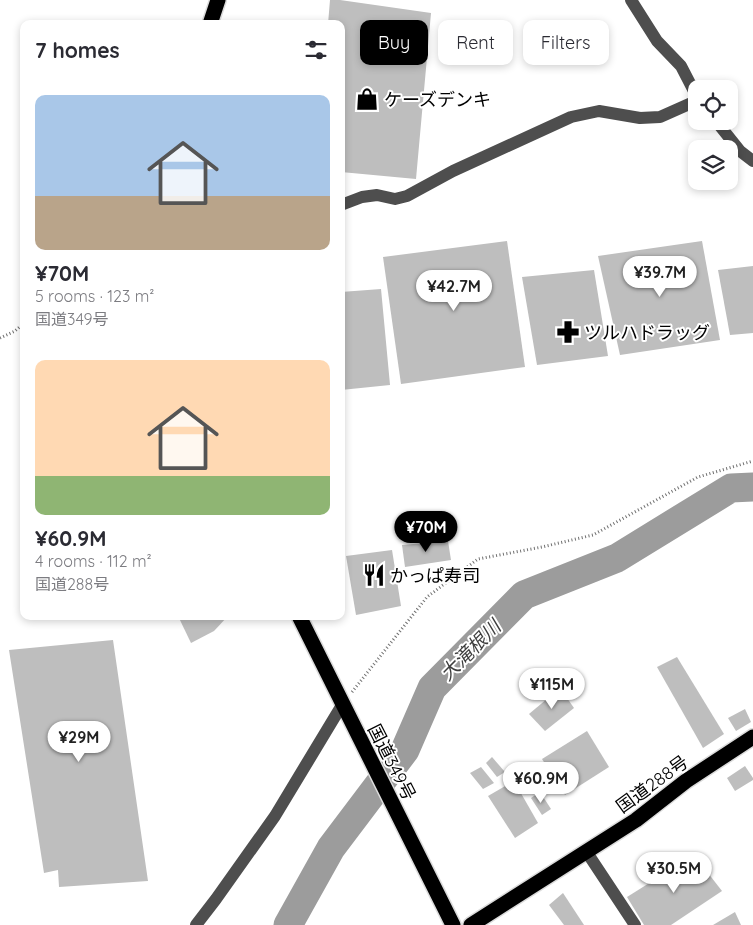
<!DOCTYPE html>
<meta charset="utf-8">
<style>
:root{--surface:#fff;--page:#f2f2f3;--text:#2b2b33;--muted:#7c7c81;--accent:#000}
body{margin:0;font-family:Quicksand,"Noto Sans JP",sans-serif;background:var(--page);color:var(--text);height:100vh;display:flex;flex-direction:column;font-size:19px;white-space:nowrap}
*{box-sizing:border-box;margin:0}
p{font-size:16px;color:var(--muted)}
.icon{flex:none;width:28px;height:28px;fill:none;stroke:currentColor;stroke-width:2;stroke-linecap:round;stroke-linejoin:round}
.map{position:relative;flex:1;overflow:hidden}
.details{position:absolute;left:20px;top:20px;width:325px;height:600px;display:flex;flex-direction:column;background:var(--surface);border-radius:10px;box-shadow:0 2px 8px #0003}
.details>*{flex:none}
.hud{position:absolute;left:360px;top:20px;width:318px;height:45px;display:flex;gap:10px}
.buttons{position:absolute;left:688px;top:80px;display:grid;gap:10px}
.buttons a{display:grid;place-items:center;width:50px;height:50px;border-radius:10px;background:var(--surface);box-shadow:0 2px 8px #0003;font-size:25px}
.price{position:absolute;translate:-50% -42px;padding:0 11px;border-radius:18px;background:#fff;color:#222;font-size:16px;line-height:32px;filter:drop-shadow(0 1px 2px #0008)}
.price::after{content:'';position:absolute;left:50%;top:30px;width:15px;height:11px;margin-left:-8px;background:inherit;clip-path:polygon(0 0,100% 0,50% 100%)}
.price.active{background:var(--accent);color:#fff}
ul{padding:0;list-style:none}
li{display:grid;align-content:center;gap:10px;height:265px;padding:0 15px}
li span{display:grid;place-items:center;height:155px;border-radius:10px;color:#555}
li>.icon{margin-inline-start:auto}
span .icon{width:90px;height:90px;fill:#fffc;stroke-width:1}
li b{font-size:21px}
h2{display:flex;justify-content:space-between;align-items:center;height:60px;padding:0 15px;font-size:21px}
.chip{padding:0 18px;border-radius:10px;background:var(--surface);box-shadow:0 2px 8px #0003;font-size:18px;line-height:45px}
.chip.active{background:var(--accent);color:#fff}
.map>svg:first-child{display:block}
</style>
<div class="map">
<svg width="753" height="925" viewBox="0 0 753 925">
<rect width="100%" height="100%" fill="#fff"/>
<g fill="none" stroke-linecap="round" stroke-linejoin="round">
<polyline stroke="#9c9c9c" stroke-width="29" points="288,925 331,848 405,750 432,688 524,595 617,558 731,488 753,487"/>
</g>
<g fill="#bebebe">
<polygon points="330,0 340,0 431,13 416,179 341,172 341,24 328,24"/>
<polygon points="507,241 525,367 401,384 383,257"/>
<polygon points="702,241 720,340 620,355 598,256"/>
<polygon points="753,266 753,333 730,335 718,270"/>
<polygon points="594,270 608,356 537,365 522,277"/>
<polygon points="381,289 390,385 341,390 341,292"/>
<polygon points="448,541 451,560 405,567 402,545"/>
<polygon points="392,550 401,606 356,615 346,556"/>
<polygon points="178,616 228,616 214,631 191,643"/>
<polygon points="113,640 148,881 59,887 58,870 44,873 9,650"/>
<polygon points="677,657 724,734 703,748 657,667"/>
<polygon points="560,688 574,708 545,731 529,714"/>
<polygon points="745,709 751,722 736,731 728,718"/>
<polygon points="587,731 609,767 565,795 542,759"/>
<polygon points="492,757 505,772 497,777 486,763"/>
<polygon points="745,766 753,778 753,780 735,791 727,778"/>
<polygon points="481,767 494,783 483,789 470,773"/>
<polygon points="514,781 538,823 515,838 488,796"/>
<polygon points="540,792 551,809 542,815 531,798"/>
<polygon points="694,855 722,891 671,925 644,925 627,897"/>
<polygon points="563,893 584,925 564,925 549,905"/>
<polygon points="735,912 741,925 713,925"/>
</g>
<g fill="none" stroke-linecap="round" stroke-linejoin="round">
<defs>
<g id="highway">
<polyline points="210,24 218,0"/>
<polyline points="299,616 453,925"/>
<polyline points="471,925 636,820 686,781 753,737"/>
</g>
</defs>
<use href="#highway" stroke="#dbdbdb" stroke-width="18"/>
<g stroke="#707070" stroke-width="3" stroke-dasharray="1 2.5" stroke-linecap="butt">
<polyline points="0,338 15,331 24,323"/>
<polyline points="352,692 427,597 478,559 542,547 593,535 698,477 753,461"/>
</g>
<g stroke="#4e4e4e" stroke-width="12">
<polyline points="631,0 657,41 681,66 696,95"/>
<polyline points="716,121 740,151 753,161"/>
<polyline points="341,205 362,197 377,195 395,199 407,196 453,171 571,117 599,111 640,118 660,117 696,101"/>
<polyline points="586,851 635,925"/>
<polyline points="196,925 216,899 275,816 342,705"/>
</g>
<use href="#highway" stroke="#000" stroke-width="15"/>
</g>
<defs>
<symbol id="shop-bare" viewBox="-9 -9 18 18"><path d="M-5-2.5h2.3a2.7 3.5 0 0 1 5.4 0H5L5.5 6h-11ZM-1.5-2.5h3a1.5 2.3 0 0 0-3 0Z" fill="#000" stroke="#fff" stroke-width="2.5" paint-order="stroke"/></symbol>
<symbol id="pharmacy-bare" viewBox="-9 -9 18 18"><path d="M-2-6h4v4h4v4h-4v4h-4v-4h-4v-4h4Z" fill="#000" stroke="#fff" stroke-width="2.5" paint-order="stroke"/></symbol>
<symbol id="restaurant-bare" viewBox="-9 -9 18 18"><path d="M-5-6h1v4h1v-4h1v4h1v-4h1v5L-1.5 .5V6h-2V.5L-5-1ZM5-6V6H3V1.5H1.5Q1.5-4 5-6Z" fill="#000" stroke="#fff" stroke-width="2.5" paint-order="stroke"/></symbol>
</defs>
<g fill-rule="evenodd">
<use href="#shop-bare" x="351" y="83" width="32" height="32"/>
<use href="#pharmacy-bare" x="552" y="316" width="32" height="32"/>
<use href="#restaurant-bare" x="358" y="559" width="32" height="32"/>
</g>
<g text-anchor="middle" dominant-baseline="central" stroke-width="4" stroke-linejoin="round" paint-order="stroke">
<g font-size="18" fill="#000" stroke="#fff" text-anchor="start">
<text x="384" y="99">ケーズデンキ</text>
<text x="584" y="332">ツルハドラッグ</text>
<text x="390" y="575">かっぱ寿司</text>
</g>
<g font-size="18" fill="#000" stroke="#fff">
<text transform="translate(392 762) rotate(63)">国道349号</text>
<text transform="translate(652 784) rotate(-36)">国道288号</text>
</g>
<g font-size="19" font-style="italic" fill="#3d3d3d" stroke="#fff">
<text transform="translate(470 650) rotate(-45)">大滝根川</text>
</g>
</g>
</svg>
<div class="buttons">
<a><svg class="icon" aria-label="locate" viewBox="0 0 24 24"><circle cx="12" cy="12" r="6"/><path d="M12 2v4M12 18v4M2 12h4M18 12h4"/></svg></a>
<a><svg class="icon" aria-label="layers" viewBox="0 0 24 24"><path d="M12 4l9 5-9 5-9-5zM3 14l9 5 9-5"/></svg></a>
</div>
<b class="price" style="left:660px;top:298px">¥39.7M</b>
<b class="price" style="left:454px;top:312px">¥42.7M</b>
<b class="price active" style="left:426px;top:553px">¥70M</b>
<b class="price" style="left:552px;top:710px">¥115M</b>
<b class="price" style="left:79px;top:763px">¥29M</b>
<b class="price" style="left:541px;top:804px">¥60.9M</b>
<b class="price" style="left:674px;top:894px">¥30.5M</b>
<div class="hud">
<a class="chip active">Buy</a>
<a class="chip">Rent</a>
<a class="chip">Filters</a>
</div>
<section class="details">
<h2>7 homes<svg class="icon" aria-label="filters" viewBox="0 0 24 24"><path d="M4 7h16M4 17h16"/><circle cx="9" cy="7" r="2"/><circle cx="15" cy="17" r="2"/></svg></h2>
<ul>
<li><span style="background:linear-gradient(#a9c7e8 65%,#b9a48a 0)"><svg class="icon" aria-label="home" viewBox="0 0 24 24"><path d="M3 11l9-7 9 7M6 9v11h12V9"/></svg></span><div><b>¥70M</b><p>5 rooms · 123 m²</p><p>国道349号</p></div></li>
<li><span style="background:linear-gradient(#ffd9b3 75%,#8fb573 0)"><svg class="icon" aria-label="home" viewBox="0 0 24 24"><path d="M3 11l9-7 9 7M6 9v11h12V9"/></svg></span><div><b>¥60.9M</b><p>4 rooms · 112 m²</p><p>国道288号</p></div></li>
</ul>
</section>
</div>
